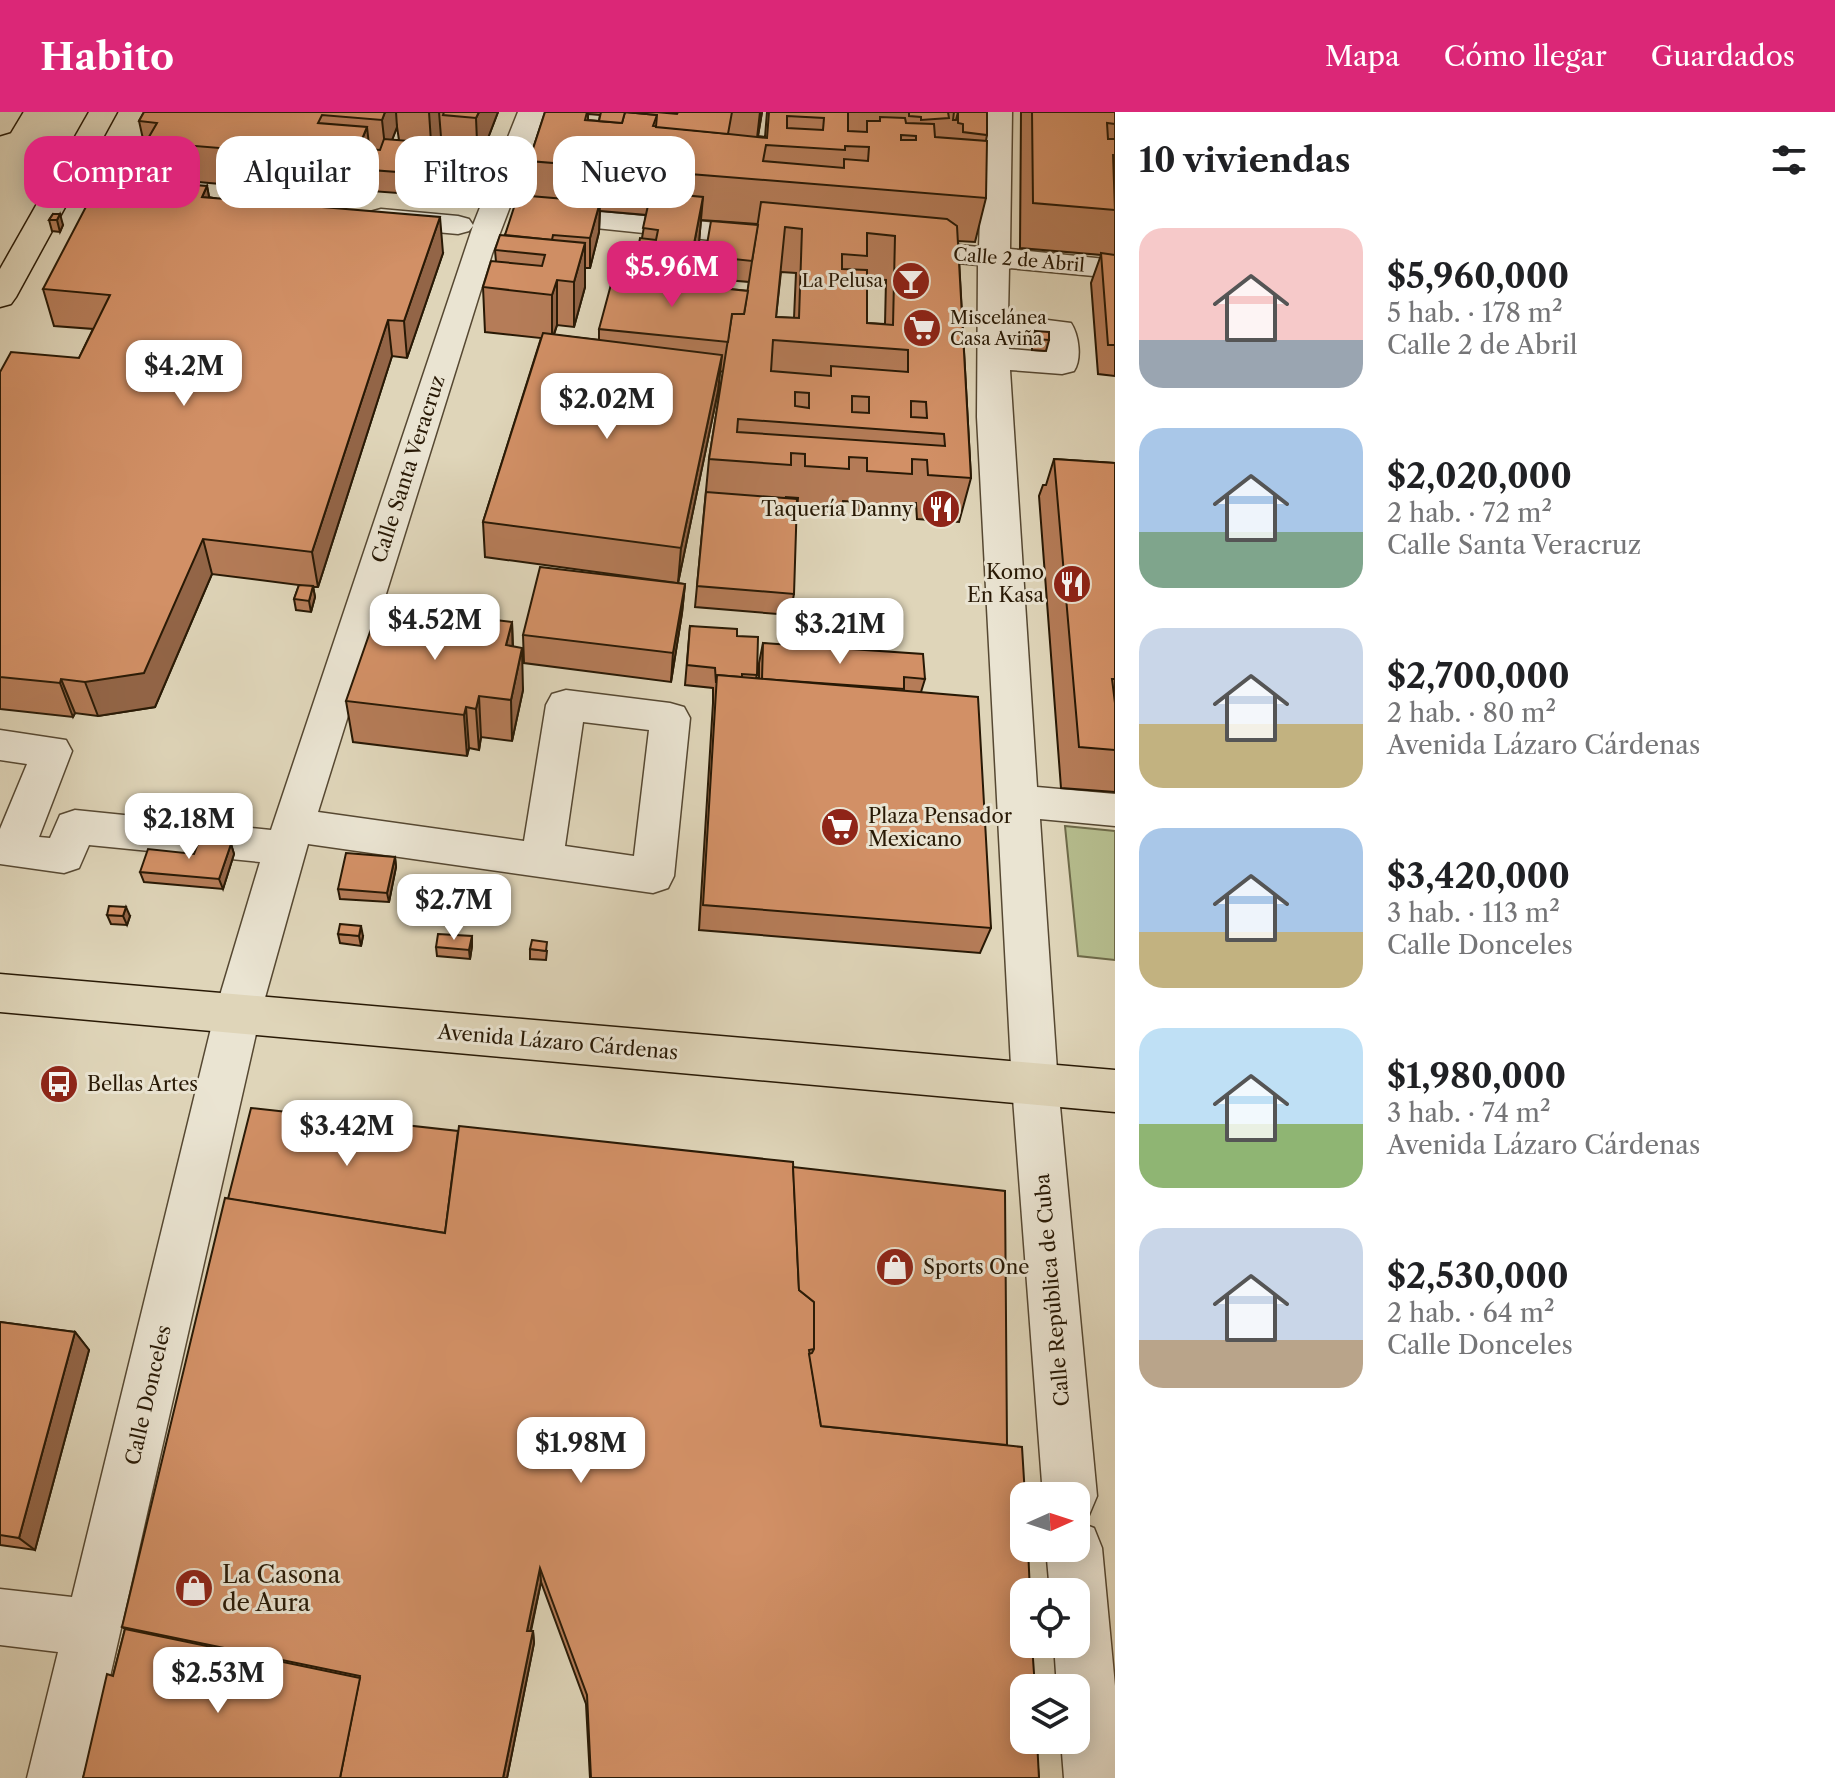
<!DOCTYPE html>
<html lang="es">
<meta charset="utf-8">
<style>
:root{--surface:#fff;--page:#f2f2f2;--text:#202124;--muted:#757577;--accent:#db2777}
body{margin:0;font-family:"Libre Caslon Text",serif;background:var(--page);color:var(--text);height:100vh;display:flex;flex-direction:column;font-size:30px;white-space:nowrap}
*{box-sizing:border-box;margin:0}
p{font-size:26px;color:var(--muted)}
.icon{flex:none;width:44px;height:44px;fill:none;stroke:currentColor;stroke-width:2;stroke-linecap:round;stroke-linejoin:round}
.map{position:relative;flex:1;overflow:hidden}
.drawer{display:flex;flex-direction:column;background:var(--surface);width:720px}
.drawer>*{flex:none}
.hud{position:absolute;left:24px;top:24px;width:760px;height:72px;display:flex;gap:16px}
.needle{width:52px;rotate:87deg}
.tools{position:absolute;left:1010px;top:1370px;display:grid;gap:16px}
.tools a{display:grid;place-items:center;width:80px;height:80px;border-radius:16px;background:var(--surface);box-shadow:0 4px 20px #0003;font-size:40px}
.price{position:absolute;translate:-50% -68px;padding:0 18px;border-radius:16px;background:#fff;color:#222;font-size:26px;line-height:52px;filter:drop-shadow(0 2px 4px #0008)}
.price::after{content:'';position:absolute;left:50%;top:48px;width:24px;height:18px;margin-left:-12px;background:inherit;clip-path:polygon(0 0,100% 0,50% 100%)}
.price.current{background:var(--accent);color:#fff}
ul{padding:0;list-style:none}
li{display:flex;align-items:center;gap:24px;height:200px;padding:0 24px}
li span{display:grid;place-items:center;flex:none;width:224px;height:160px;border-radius:24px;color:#555}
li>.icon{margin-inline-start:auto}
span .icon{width:96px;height:96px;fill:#fffc;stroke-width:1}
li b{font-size:34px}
h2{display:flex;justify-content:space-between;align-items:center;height:96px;padding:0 24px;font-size:34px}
.pill{padding:0 28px;border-radius:24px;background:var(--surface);box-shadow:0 4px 20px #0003;font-size:28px;line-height:72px}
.pill.current{background:var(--accent);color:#fff}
header{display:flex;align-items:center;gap:48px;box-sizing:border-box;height:112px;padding:0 40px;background:var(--accent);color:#fff}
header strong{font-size:38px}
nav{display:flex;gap:44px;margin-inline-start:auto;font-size:28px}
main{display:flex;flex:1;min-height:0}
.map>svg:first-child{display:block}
</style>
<header>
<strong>Habito</strong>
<nav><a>Mapa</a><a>Cómo llegar</a><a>Guardados</a></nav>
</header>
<main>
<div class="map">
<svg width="1115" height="1666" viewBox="0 0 1115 1666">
<rect width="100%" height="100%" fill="#dfd5b9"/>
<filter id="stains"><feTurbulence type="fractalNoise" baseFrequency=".0025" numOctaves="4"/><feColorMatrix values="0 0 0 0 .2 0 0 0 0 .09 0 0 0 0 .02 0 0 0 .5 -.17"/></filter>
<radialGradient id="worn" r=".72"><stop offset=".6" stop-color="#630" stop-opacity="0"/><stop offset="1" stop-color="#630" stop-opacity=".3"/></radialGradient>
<polygon fill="#b5bc8d" stroke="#6e6a49" stroke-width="2" points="1065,714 1115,719 1115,848 1078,844"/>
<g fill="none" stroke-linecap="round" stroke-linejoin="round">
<defs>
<g id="minor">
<path d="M518,0h28l-54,142 -174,558 206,29 22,-136 6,-11 14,-4 104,13 14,4 6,11 -16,158 -6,12 -15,5 -345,-49 -47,168 -174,766h-60l31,-126 -58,-7v-56l72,8 143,-585 45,-150 -171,-17 -10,23 -15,5 -64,-9v-35l27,-65 -27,-4v-30l66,10 6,11 -33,86 11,1 10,-23 15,-5 196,20 202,-604 -4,5 -11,3 -77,-7 -11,-3 -4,-6 4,-6 11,-3 77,7 11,3 4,6zM583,610l66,8 -15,126 -69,-10z"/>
<path d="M984,0h28l-2,137 105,11v18l-106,-10 -1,47 63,8c8,12 11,36 3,48l-12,3 -52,-4 27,417 78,7v32l-75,-7 18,266 39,411 -8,19 -13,6v-25h-33l-31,-411 -35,-668 1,-152 -80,-8 -11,-2 -4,-7 4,-7 11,-2 81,8zM1009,223l35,4 1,13 -36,-3z"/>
<polygon points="539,94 770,116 781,118 785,125 781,132 770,134 528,109 524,103 528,97"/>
<polygon points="1076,1409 1094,1416 1102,1436 1115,1574 1115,1666 1064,1666 1061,1628 1076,1628 1076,1576 1057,1576 1054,1532 1076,1532 1076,1480 1050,1480 1046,1436 1076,1436"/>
</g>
<g id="major">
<polygon points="0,0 22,0 10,20 0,23"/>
<polygon points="89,0 117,0 16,185 11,192 0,195 0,157"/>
<polygon points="0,862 1115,958 1115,1000 0,900"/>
</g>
</defs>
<use href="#minor" stroke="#564832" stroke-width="3"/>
<use href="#major" stroke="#281905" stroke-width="3"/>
<use href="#minor" fill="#eae4d2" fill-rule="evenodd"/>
<use href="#major" fill="#dfd5b9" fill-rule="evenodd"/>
</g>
<g fill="#b57c58" stroke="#281905" stroke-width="2" fill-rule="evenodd">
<path d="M144,0h354l-33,86 -188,-14 -2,5 -120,-11 -5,-20 -3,-1 -8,-36zM397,15l2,13h-7z"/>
<path d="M545,0h217l-4,24 7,1 2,-25h220v23l-1,6v57l-11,44 -17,-1 13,237 -12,44 -42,-3 -1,-16h-11l-4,14 -43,-3v-12l-15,-1 -2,12 -44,-3 1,-12 -12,-1 8,97 -4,21 -95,-8 14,-148 14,-87 -3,-1 -2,20 -40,192 7,1 -3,29 -11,69 -147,-19 -1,-28 154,-52 -192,-26 -2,-35 58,-184 -56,-6 -2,-45 13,-25 -1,-12 35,-54 -1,-35zM588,2l12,1 -1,6 -11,-1zM600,99l46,4 -4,23 -7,27 -1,14 -35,50v11l-45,-5 3,-10 17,2 11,-40v-19h5l9,-36zM701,108l57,4 -53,32 -2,22 46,4 -1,9 -57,-6 8,-43zM781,160l15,1 -2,45 -18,-1zM867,167l19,1 -1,44 -18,-1z"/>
<polygon points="1021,0 1115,0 1115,264 1098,262 1091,171 1101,143 1020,136"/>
<polygon points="207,74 209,85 443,141 407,246 392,244 318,475 313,475 315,485 311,500 296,498 294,487 299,473 212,462 155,595 98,604 75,601 73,605 0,597 0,260 79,246 93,217 54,214 43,177"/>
<polygon points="53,102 63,113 60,120 52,119 49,108"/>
<polygon points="1035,219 1049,228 1046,239 1032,238 1032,230"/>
<polygon points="1054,347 1115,351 1115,680 1061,676 1039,384 1043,373 1046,373"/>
<polygon points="512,510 513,534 523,578 512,629 481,625 479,638 469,636 467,644 353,630 346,589"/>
<polygon points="690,514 737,524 757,563 756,566 759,566 759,551 763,531 925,567 921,580 991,816 980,841 699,818 713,591 713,576 685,573"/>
<polygon points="231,732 234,742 223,777 144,770 140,760 194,742"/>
<polygon points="395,745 396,755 389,790 340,787 338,777"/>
<polygon points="107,803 130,804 127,813 111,812"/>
<polygon points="338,822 363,824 361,834 340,831"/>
<polygon points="472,824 472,834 470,847 437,844 436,835"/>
<polygon points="530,837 547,839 546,848 530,847"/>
<polygon points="793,1055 1007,1333 1039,1666 590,1666 586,1592 541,1470 531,1519 533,1519 534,1531 507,1666 83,1666 113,1564 125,1517 122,1515"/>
<polygon points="0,1210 75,1220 89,1238 35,1438 0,1433"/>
</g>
<g fill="#936547" stroke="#281905" stroke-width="2">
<polygon points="385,0 396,0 397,15 386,44 382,8"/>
<polygon points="429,0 439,0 441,25 432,45"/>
<polygon points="479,0 498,0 465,86 464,65 477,29 476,6"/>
<polygon points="760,0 762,0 756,35"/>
<polygon points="367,15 371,51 358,57 356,42"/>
<polygon points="271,36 277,72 275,77 269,40"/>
<polygon points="207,74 214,111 202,85"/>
<polygon points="703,85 699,130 688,192 686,192 689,158"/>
<polygon points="600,90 599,120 590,156 590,126"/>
<polygon points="60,102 63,113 60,120 57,108"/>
<polygon points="440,105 443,141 407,246 404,209"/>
<polygon points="585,131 585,175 574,215 574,170"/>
<polygon points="557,168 557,213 552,227 552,183"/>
<polygon points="388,208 392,244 318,475 312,440"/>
<polygon points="722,243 718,279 678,471 681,436"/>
<polygon points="203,427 212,462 155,595 98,604 85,570"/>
<polygon points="685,472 682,501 671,570 673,541"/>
<polygon points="313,474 315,485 311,500 309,489"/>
<polygon points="512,510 513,552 506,533"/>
<polygon points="522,536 523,578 512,629 511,588"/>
<polygon points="61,567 75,601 73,605 60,571"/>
<polygon points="479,584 481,625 479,638 476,597"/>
<polygon points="466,595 469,636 467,644 464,603"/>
<polygon points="231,732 234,742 223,777 219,767"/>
<polygon points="395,745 396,755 389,790 387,781"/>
<polygon points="126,795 130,804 127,813 123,804"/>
<polygon points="361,814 363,824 361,834 359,824"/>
<polygon points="472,824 472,834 470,847 469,838"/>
<polygon points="75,1220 89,1238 35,1438 19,1426"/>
<polygon points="540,1456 541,1470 528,1530 527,1519"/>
<polygon points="533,1519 534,1531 507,1666 503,1666"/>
</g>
<g fill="#d29066" stroke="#281905" stroke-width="2" fill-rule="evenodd">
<polygon points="144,0 385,0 382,8 322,3 318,11 367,15 356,42 271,36 269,40 146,30 157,11 139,9"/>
<polygon points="444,0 479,0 476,6 443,3"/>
<path d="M545,0h42l-2,8 37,3 3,-11 32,3 -4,11 114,12 2,-26h79v19l19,1v-11h13v-4l25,1 1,5 28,1 1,13 52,4 -1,57 -457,-37zM787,4l37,2 -1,12 -36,-2zM901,23l15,1v4h-15zM766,33l79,5v-4l24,1 -1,14 -24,-2v9l-81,-7z"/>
<polygon points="601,0 656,0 677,2 678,0 732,0 728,22 656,15 657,3 625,0 622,11 599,9"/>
<polygon points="909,0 948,0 949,6 921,8 921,5 909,4"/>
<polygon points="954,0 958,0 956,8 953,8"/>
<polygon points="958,0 987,0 987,23 963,20 963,12 958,11"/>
<polygon points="1032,0 1115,0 1115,12 1107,11 1108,27 1115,27 1115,43 1113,43 1115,98 1033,91"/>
<polygon points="437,25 477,29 464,65 358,57 366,37 380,38 384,27 435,31"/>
<polygon points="101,66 207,74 202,85 440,105 404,209 388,208 312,440 203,427 144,561 85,570 61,567 60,571 0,565 0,260 11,240 79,246 110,183 43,177"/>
<polygon points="651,80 703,85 689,158 635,153 640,126 656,128 658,118 643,116"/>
<polygon points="518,83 600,90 590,126 553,123 552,128 505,123"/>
<path d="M761,90l186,17 10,7 14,252 -43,-3 -1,-15 -15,-1v15l-45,-3v-13l-18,-1v12l-44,-3v-12l-14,-1v12l-82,-6 23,-145h12zM785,115l17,2 -3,89 -23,-1zM867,121l28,3 -2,89 -26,-2v-53l-25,-1v-15l25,2zM773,228l135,10v22l-77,-6v10l-60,-5zM795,280l14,1v15l-14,-2zM852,284l17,1v16l-17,-1zM911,289l15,1 1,16 -16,-1zM738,307l206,15 1,12 -208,-14z"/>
<polygon points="53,102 60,102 57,108 49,108"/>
<polygon points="711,109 758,113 752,149 705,144"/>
<polygon points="500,123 585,131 574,170 557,168 552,183 483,175 491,149 542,154 545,143 495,138"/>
<polygon points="1101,141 1115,143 1115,233 1108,233"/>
<polygon points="613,165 748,179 744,202 732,202 728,230 599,217"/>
<polygon points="1035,219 1049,220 1049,228 1036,227"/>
<polygon points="543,221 722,243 681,436 483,410"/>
<polygon points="1054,347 1115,351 1115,567 1112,567 1115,591 1115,638 1079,635"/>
<polygon points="706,380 797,387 794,482 697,474"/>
<polygon points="540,455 685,472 673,541 523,523"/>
<polygon points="299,473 313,474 309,489 294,487"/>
<polygon points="379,494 512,510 506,533 522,536 511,588 479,584 476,597 466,595 464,603 346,589"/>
<polygon points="690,514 737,517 737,524 758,525 757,563 742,562 742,565 717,563 716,571 715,556 687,553"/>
<polygon points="763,531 923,542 925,567 904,565 904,577 762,567"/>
<polygon points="717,563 978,585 991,816 703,793"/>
<polygon points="199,729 231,732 219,767 140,760 148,737 194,742"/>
<polygon points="346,741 395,745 387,781 338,777"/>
<polygon points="109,794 126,795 123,804 107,803"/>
<polygon points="340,812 361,814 359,824 338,822"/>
<polygon points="438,822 472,824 469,838 436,835"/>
<polygon points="532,828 547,830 546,839 530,837"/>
<polygon points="251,996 458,1019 445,1121 228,1087"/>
<polygon points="459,1014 793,1050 799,1178 814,1190 814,1237 809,1238 821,1314 1022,1335 1025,1384 1024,1436 1028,1436 1030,1480 1024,1480 1024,1532 1032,1532 1035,1576 1024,1576 1024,1628 1037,1628 1039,1666 591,1666 587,1583 540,1456 527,1519 533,1519 503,1666 340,1666 360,1564 122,1515 225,1086 445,1121"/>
<polygon points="793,1055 1005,1079 1007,1333 821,1314 809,1242 812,1241 814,1237 814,1190 799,1178"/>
<polygon points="0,1210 75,1220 19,1426 0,1423"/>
<polygon points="125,1517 360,1566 340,1666 83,1666 107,1562 113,1564"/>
</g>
<defs>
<symbol id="bar-disc" viewBox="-11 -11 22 22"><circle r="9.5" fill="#8f2418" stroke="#eae4d2"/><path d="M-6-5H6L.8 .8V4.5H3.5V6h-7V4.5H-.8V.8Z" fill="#fff"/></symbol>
<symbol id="supermarket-disc" viewBox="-11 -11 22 22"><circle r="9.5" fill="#8f2418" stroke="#eae4d2"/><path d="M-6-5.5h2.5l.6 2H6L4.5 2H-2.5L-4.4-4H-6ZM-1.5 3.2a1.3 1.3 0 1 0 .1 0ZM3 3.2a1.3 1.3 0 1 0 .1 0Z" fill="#fff"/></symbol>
<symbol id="restaurant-disc" viewBox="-11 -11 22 22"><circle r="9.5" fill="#8f2418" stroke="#eae4d2"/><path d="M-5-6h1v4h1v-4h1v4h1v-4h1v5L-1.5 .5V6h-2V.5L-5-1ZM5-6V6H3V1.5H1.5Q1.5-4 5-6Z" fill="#fff"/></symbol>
<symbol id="bus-disc" viewBox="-11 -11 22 22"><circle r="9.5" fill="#8f2418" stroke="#eae4d2"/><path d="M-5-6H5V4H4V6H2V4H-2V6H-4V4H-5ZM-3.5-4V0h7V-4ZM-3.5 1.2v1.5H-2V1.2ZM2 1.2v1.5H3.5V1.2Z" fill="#fff"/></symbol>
<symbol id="shop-disc" viewBox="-11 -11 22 22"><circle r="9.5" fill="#8f2418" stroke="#eae4d2"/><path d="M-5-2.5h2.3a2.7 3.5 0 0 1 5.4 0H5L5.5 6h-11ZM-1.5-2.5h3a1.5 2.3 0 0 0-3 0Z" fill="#fff"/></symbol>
</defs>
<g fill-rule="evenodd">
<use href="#bar-disc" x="889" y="147" width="44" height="44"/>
<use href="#supermarket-disc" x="900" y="194" width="44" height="44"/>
<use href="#restaurant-disc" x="919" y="375" width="44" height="44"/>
<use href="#restaurant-disc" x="1050" y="450" width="44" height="44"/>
<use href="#supermarket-disc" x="818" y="693" width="44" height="44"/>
<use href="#bus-disc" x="37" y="950" width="44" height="44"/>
<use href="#shop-disc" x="873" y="1133" width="44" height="44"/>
<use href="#shop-disc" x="172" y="1454" width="44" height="44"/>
</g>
<g text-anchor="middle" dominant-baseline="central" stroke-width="6" stroke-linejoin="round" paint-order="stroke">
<g font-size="18" fill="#281905" stroke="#eae4d2">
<text transform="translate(1019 148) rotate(5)">Calle 2 de Abril</text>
</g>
<g font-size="18" fill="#281905" stroke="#eae4d2" text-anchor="end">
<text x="883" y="169">La Pelusa</text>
<text x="950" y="206" text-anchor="start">Miscelánea<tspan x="950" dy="21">Casa Aviña</tspan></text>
</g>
<g font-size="20" fill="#281905" stroke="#eae4d2">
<text transform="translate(408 357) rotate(-72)">Calle Santa Veracruz</text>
<text transform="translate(558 930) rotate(5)">Avenida Lázaro Cárdenas</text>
<text transform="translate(1052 1178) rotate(-95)">Calle República de Cuba</text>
<text transform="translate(148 1283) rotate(-77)">Calle Donceles</text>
</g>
<g font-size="20" fill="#281905" stroke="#eae4d2" text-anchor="start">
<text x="913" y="397" text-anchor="end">Taquería Danny</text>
<text x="1044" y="460" text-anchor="end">Komo<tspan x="1044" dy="23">En Kasa</tspan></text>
<text x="868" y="704">Plaza Pensador<tspan x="868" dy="23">Mexicano</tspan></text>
<text x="87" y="972">Bellas Artes</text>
<text x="923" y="1155">Sports One</text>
</g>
<g font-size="24" fill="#281905" stroke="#eae4d2" text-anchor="start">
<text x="222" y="1462">La Casona<tspan x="222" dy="28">de Aura</tspan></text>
</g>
</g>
<rect width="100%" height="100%" filter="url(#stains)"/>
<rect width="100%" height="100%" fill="url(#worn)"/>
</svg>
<div class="tools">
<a><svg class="needle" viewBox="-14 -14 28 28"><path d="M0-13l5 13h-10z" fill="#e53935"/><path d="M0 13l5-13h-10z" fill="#757577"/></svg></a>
<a><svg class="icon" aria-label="locate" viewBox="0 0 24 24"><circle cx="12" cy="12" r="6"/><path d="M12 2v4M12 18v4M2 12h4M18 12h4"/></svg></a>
<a><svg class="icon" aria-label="layers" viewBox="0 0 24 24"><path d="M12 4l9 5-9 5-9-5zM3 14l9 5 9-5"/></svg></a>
</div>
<b class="price current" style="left:672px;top:197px">$5.96M</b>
<b class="price" style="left:184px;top:296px">$4.2M</b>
<b class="price" style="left:607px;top:329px">$2.02M</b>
<b class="price" style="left:435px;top:550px">$4.52M</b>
<b class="price" style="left:840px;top:554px">$3.21M</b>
<b class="price" style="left:189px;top:749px">$2.18M</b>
<b class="price" style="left:454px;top:830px">$2.7M</b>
<b class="price" style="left:347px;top:1056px">$3.42M</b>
<b class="price" style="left:581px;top:1373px">$1.98M</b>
<b class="price" style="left:218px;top:1603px">$2.53M</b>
<div class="hud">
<a class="pill current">Comprar</a>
<a class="pill">Alquilar</a>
<a class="pill">Filtros</a>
<a class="pill">Nuevo</a>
</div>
</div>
<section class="drawer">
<h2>10 viviendas<svg class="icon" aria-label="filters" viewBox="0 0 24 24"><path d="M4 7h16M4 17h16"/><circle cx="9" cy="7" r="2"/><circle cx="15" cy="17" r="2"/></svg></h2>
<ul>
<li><span style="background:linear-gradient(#f6c9c9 70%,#9aa5b1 0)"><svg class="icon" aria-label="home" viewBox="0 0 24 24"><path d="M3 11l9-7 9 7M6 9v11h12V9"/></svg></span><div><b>$5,960,000</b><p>5 hab. · 178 m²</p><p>Calle 2 de Abril</p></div></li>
<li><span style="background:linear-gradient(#a9c7e8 65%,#7fa58c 0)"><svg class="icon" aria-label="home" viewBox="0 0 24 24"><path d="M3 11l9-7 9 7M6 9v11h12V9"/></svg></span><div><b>$2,020,000</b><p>2 hab. · 72 m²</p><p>Calle Santa Veracruz</p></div></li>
<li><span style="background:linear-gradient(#c9d6e8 60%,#c2b280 0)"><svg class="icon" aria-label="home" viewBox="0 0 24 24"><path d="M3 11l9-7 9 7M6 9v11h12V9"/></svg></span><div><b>$2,700,000</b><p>2 hab. · 80 m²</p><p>Avenida Lázaro Cárdenas</p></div></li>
<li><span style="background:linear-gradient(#a9c7e8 65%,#c2b280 0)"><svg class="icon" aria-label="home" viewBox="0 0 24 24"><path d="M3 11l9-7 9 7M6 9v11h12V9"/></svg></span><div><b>$3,420,000</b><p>3 hab. · 113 m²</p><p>Calle Donceles</p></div></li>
<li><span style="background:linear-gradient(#bfe0f5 60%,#8fb573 0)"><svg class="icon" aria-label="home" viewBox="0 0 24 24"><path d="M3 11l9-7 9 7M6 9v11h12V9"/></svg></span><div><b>$1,980,000</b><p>3 hab. · 74 m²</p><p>Avenida Lázaro Cárdenas</p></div></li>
<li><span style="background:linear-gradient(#c9d6e8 70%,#b9a48a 0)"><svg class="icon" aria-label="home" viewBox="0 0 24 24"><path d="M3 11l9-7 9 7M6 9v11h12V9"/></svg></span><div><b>$2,530,000</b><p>2 hab. · 64 m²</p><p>Calle Donceles</p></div></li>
</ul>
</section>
</main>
